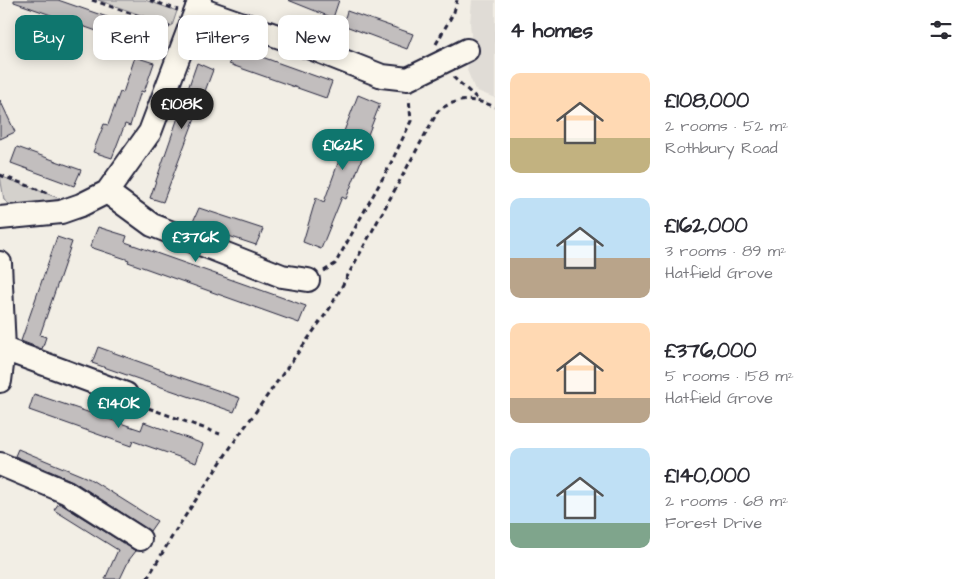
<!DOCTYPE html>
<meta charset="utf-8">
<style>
:root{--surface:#fff;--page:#f7f7f7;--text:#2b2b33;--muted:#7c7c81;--accent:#0f766e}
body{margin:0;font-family:"Architects Daughter",sans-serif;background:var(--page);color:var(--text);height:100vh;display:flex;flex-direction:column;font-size:19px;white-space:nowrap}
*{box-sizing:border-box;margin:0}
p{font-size:16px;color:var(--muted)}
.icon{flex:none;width:28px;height:28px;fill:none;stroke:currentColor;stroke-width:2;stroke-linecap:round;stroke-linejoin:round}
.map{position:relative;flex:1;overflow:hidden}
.side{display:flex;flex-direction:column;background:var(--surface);width:475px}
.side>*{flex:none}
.hud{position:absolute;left:15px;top:15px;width:405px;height:45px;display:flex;gap:10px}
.price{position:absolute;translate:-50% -42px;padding:0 11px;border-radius:18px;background:var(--accent);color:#fff;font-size:16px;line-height:32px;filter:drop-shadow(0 1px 2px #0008)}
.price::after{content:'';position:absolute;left:50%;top:30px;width:15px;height:11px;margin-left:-8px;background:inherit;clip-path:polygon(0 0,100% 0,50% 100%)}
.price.on{background:#222;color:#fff}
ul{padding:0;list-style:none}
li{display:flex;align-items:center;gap:15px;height:125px;padding:0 15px}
li span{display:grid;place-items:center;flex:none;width:140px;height:100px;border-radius:10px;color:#555}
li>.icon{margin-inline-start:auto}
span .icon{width:60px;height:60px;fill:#fffc;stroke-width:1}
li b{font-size:21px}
h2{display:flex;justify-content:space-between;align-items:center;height:60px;padding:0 15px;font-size:21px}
.chip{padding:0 18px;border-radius:10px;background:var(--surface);box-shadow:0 2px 12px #0003;font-size:18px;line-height:45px}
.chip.on{background:var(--accent);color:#fff}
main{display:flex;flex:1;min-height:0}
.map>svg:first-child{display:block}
</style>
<main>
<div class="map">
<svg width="495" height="579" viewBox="0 0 495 579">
<rect width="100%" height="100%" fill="#f2eee5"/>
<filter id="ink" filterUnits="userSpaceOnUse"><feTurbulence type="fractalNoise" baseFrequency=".02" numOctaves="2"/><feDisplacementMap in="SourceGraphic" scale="10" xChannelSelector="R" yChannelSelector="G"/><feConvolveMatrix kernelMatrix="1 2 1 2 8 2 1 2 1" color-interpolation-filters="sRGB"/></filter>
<g filter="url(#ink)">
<polygon fill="#e0dcd6" points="472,0 495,0 495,98 475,90 467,70 472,47 470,23"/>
<g fill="#d4d1cc" stroke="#7b7a84">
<polygon points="98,0 145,0 177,11 172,26"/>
<polygon points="0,176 61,199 19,207 9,204 4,200"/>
</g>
<g fill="#c2bebe" stroke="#22223b">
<polygon points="14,0 58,0 130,25 125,41 14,2"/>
<polygon points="288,0 339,0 333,18"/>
<polygon points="347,11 413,34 407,49 343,25"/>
<polygon points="234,47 332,82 326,98 229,64"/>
<polygon points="135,57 154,63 144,92 141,91 130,126 125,124 112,158 93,152 104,124 108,125 120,92 123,93"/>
<polygon points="197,63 213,70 163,202 150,198"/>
<polygon points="358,95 380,104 360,155 363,156 346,199 342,197 321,249 303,242 316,198 324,202 346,141 341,139"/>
<polygon points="0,100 15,132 0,139"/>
<polygon points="17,147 81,170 74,186 11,163"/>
<polygon points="199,208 263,229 256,245 192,224"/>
<polygon points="98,227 127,236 125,242 306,306 299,323 128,262 129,260 90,247"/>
<polygon points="57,237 72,242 40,335 46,337 42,349 21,341"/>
<polygon points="98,347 165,371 165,372 240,398 234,412 92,363"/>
<polygon points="34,394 141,430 144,422 203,444 196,463 133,441 131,446 29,410"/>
<polygon points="18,449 90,479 157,521 150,531 73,481 15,456"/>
<polygon points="59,503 136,551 129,560 120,579 105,579 118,550 54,510"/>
</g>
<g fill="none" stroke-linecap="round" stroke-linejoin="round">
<defs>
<g id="minor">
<polyline points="197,8 303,45 382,76 408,79 467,50"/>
<polyline points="107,192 152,225 282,276 308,280"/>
<polyline points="0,218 61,212 81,205 107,192 150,132 200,0"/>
<polyline points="0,263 4,349 0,381"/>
<polyline points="4,349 126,394"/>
<polyline points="0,464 66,492 140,539"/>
</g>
</defs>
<use href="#minor" stroke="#22223b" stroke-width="26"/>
<g stroke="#22223b" stroke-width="3" stroke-dasharray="5 4" stroke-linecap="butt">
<polyline points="92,0 170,27"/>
<polyline points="150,0 178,10"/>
<polyline points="436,44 454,12 457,0"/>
<polyline points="453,77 480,101"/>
<polyline points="0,175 50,194"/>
<polyline points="324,271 335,264 390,165 411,121 409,98"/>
<polyline points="140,405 220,434"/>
<path d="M147,579l29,-49 58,-88 96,-134 108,-197c19,-14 36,-13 57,-4"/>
</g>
<use href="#minor" stroke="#fbf7ec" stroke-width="22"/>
</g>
</g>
</svg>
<b class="price on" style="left:182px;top:130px">£108K</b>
<b class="price" style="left:343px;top:171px">£162K</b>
<b class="price" style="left:196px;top:263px">£376K</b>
<b class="price" style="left:119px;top:429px">£140K</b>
<div class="hud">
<a class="chip on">Buy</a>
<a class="chip">Rent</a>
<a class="chip">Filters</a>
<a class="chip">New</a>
</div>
</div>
<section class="side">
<h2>4 homes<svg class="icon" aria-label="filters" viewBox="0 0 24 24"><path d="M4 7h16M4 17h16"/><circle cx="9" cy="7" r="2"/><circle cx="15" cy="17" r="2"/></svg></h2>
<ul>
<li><span style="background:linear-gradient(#ffd9b3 65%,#c2b280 0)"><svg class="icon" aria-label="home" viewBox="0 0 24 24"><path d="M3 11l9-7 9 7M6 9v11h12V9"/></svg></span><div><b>£108,000</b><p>2 rooms · 52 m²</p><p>Rothbury Road</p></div></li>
<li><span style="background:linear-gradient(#bfe0f5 60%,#b9a48a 0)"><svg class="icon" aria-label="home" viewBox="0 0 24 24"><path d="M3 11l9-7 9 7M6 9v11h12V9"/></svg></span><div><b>£162,000</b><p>3 rooms · 89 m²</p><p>Hatfield Grove</p></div></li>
<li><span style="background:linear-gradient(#ffd9b3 75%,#b9a48a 0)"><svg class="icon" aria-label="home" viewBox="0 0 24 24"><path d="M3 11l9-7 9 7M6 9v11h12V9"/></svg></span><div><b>£376,000</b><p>5 rooms · 158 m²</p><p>Hatfield Grove</p></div></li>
<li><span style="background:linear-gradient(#bfe0f5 75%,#7fa58c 0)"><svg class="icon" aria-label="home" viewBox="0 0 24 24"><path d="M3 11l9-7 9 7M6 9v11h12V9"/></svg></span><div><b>£140,000</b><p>2 rooms · 68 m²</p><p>Forest Drive</p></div></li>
</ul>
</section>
</main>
